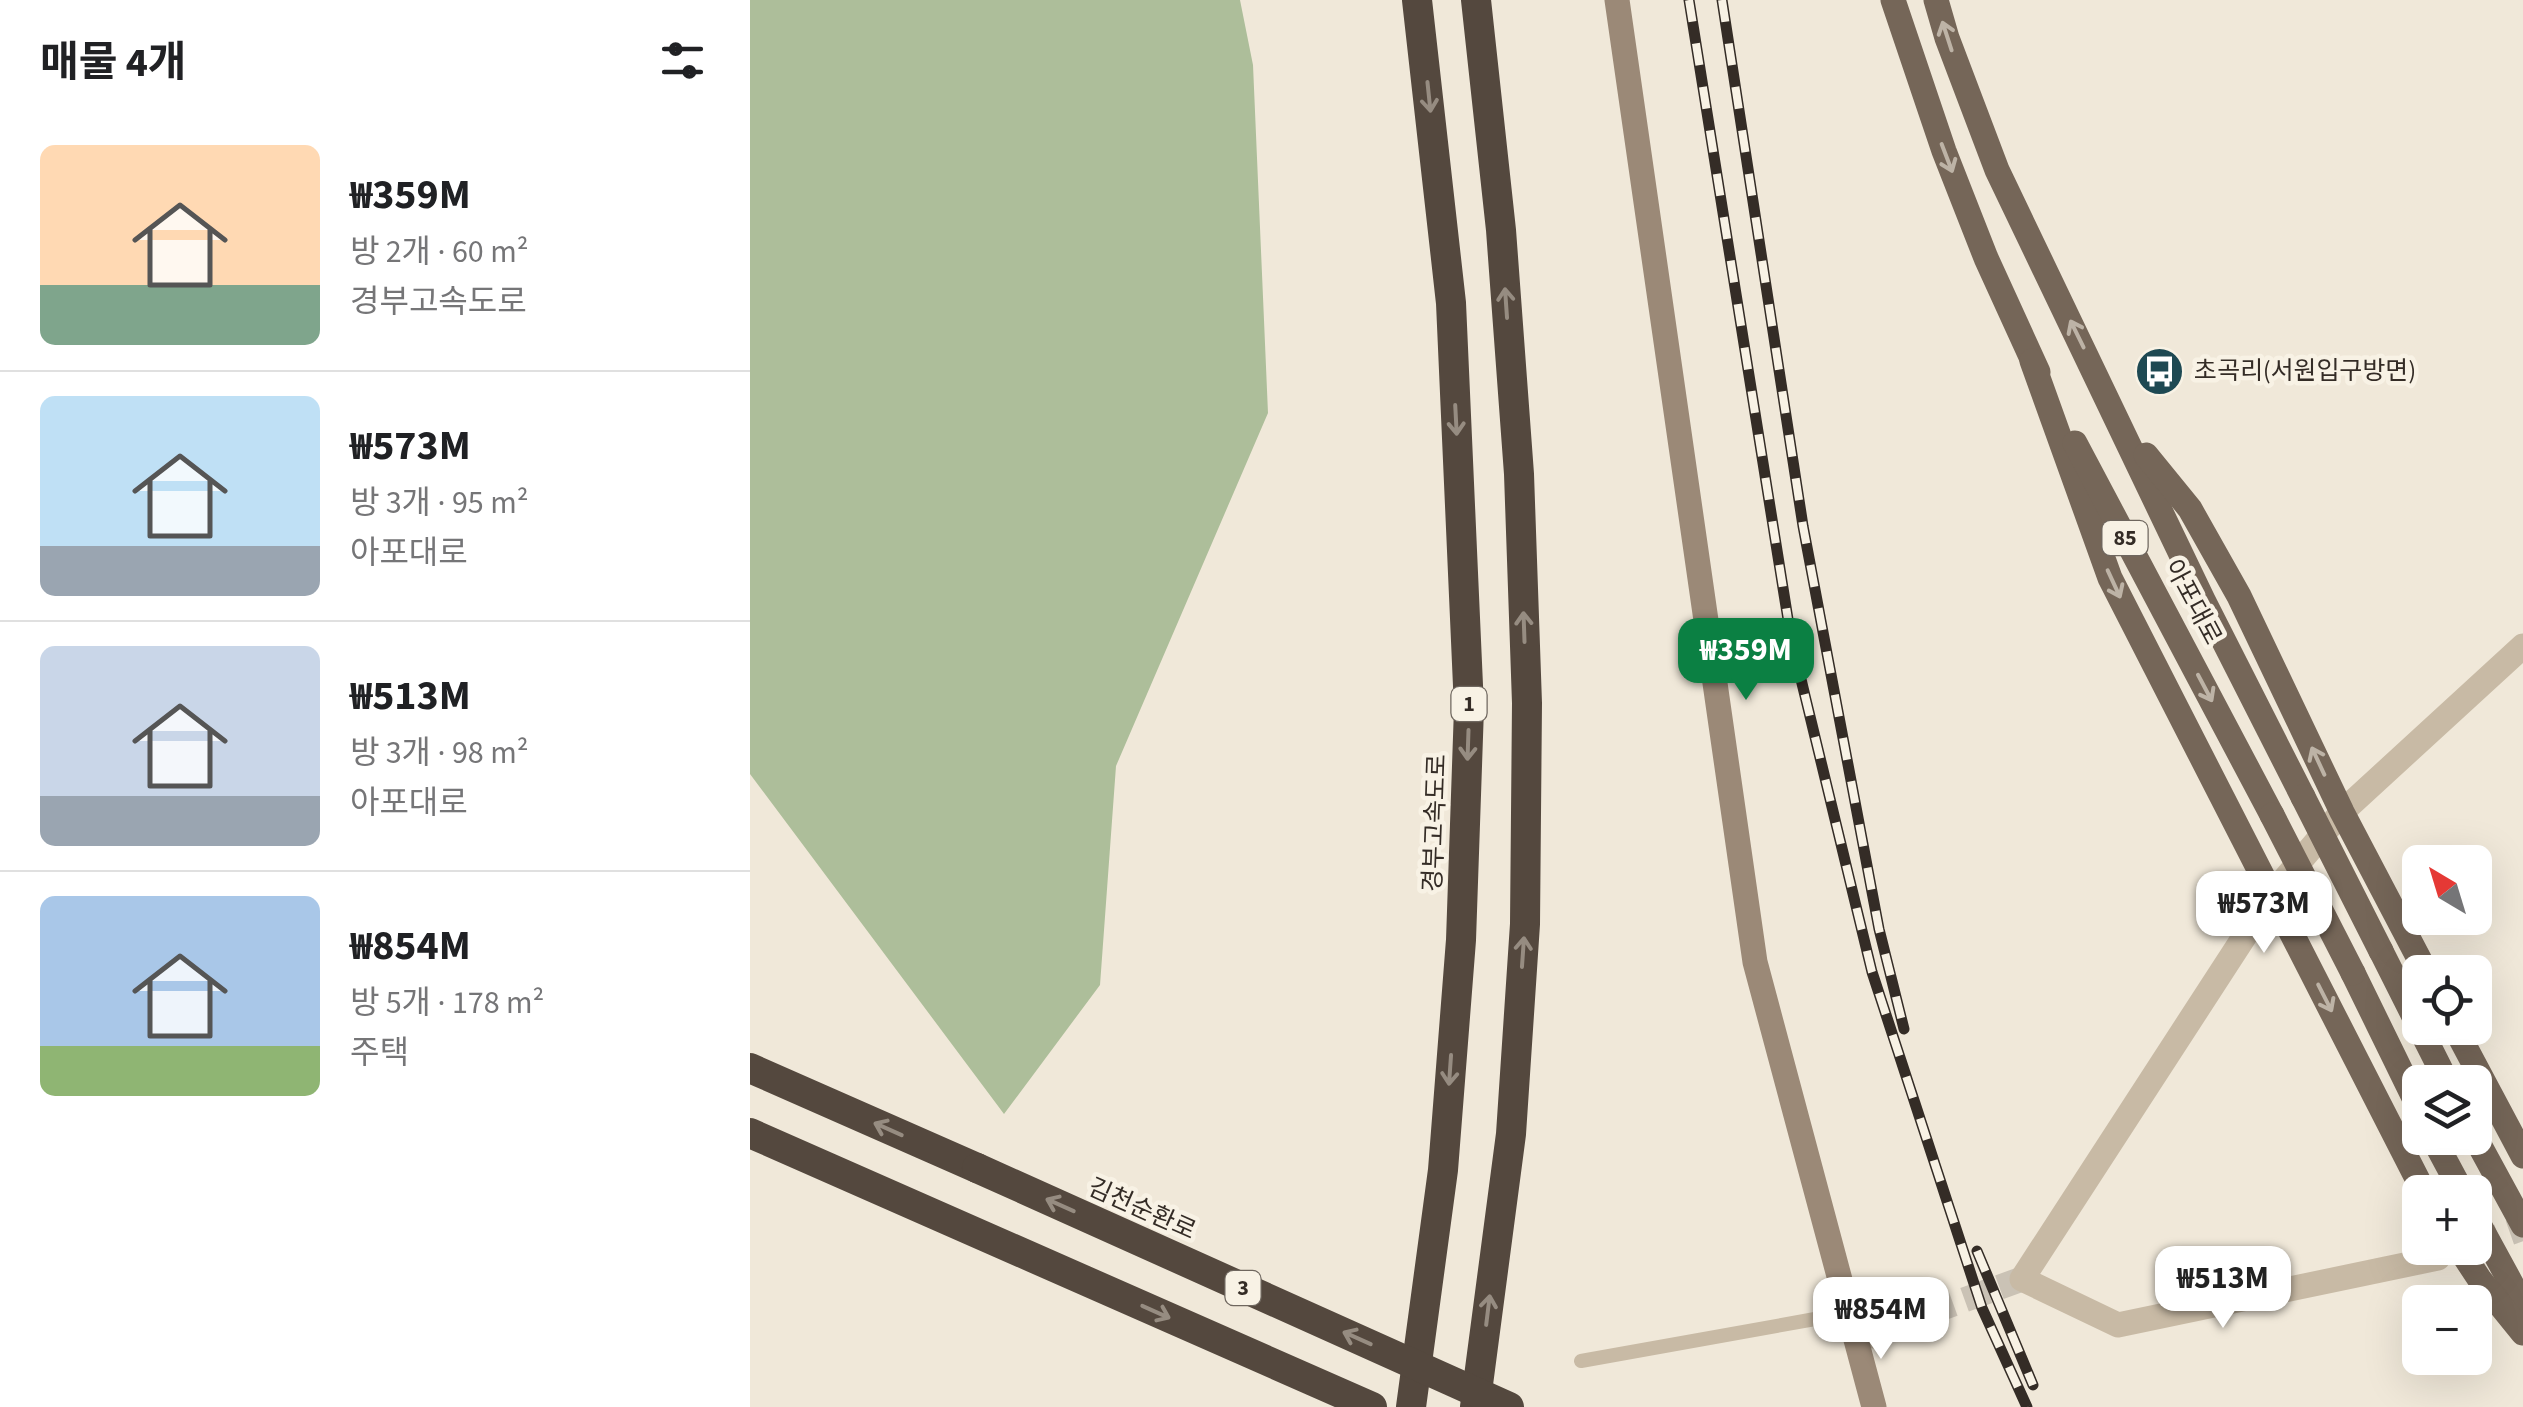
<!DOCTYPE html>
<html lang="ko">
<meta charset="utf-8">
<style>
:root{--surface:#fff;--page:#f2f2f2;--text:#202124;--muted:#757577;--line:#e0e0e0;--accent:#0b8043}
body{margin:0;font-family:"Source Sans 3","Noto Sans KR",sans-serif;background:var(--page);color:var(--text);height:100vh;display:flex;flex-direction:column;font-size:38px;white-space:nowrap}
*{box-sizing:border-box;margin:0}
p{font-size:32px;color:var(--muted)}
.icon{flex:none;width:55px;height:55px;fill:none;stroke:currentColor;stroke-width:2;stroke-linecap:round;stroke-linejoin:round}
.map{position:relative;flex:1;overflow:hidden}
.side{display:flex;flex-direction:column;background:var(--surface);width:750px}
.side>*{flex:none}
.needle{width:65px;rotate:322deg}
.tools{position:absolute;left:1652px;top:845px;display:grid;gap:20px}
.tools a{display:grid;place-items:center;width:90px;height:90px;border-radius:15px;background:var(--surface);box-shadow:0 10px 40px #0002;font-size:50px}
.price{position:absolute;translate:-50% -85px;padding:0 22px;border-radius:20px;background:#fff;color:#222;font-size:32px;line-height:65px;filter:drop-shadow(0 2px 5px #0008)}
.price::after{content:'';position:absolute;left:50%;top:60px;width:30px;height:22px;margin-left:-15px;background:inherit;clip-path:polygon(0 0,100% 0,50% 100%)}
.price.selected{background:var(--accent);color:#fff}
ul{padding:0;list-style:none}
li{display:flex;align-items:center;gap:30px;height:250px;padding:0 40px}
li+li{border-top:2px solid var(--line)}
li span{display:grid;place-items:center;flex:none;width:280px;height:200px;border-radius:15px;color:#555}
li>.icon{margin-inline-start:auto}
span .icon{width:120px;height:120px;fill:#fffc;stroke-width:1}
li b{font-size:42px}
h2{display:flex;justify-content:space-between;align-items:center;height:120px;padding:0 40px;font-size:42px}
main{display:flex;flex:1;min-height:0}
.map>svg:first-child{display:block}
</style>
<main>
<section class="side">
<h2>매물 4개<svg class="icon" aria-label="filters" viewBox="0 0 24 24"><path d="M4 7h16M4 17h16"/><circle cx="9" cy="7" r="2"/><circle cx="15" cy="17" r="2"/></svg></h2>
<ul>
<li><span style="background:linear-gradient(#ffd9b3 70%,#7fa58c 0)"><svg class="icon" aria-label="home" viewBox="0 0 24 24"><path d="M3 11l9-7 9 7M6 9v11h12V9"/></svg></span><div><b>₩359M</b><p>방 2개 · 60 m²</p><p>경부고속도로</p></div></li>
<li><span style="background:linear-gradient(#bfe0f5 75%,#9aa5b1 0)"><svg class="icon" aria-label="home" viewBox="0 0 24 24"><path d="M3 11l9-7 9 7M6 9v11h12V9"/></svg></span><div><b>₩573M</b><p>방 3개 · 95 m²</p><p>아포대로</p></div></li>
<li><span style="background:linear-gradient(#c9d6e8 75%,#9aa5b1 0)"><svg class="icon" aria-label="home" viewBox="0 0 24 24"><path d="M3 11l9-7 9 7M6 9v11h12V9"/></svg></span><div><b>₩513M</b><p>방 3개 · 98 m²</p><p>아포대로</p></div></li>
<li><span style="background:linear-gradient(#a9c7e8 75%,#8fb573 0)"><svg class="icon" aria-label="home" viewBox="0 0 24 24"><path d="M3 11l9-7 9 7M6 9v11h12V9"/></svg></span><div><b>₩854M</b><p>방 5개 · 178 m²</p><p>주택</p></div></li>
</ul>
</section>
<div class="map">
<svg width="1773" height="1407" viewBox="0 0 1773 1407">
<rect width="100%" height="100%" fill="#f0e8d9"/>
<polygon fill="#adbe9a" points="0,0 490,0 503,65 518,413 366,766 350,985 254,1114 0,774"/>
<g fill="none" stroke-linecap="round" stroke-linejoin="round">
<g stroke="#cac2b5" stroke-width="25" stroke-dasharray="25 12" stroke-linecap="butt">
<polyline points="1725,1245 1773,1228"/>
<polyline points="1145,1325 1272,1279"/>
</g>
<polyline stroke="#c8baa5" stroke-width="14" points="831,1361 1065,1319 1104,1334"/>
<g stroke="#c8baa5" stroke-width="25">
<polyline points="1688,1258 1368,1325 1272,1279 1522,894 1592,812 1773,646"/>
<polyline points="1105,1334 1124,1336 1145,1325"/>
</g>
<polyline stroke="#9b8977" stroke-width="25" points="867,0 1005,962 1124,1407"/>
<g stroke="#756658" stroke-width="25">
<polyline points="1143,0 1194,151 1236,258 1288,372"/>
<polyline points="1186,0 1197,38 1247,170 1453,600 1553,797"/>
<polyline points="1282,361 1360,578 1674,1192"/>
<polyline points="1325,443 1522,815"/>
<polyline points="1396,455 1440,509 1489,596 1592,812 1676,972"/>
<polyline points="1631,951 1697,1082"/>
<polyline points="1603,973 1670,1110"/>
<polyline points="1705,1028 1773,1156"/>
<polyline points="1725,1137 1773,1225"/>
<polyline points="1683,1138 1712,1192"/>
<polyline points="1725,1217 1773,1305"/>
<polyline points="1709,1248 1730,1280 1773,1333"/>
</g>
<g stroke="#54483e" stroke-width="30">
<polyline points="0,1068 227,1168"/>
<polyline points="0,1133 622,1407"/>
<polyline points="661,1407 693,1170 711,940 719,708 701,303 667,0"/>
<polyline points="725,1407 761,1134 775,924 777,703 769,474 751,230 726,0"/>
</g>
<defs>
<g id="rail">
<polyline points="939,0 1041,638 1122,972 1232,1308 1277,1407"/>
<polyline points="972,0 1053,526 1129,929 1154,1029"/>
<polyline points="1227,1251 1283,1385"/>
</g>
</defs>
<use href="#rail" stroke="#342c26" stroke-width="11"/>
<use href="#rail" stroke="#f8f2e5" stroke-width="8" stroke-dasharray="22" stroke-linecap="butt"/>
<g stroke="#756658" stroke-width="25">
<polyline points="1553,797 1631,951"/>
<polyline points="1522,815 1603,973"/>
</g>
<polyline stroke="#54483e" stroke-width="30" points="227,1168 759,1407"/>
</g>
<defs><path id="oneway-shaft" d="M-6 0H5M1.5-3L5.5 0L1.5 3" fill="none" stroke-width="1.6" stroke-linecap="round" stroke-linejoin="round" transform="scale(2.5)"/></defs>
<g stroke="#bdb3a6">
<use href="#oneway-shaft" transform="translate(1197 36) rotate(-108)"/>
<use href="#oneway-shaft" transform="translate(1197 158) rotate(69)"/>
<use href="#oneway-shaft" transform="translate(1327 334) rotate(-116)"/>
<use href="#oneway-shaft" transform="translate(1364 584) rotate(65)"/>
<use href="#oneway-shaft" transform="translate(1455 688) rotate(62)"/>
<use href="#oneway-shaft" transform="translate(1568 761) rotate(-115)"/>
<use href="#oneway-shaft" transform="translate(1575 998) rotate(63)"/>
</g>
<g stroke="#968c81">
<use href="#oneway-shaft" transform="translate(679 97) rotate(84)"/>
<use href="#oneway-shaft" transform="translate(756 303) rotate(-94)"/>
<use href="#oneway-shaft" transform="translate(706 420) rotate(87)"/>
<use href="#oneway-shaft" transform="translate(774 627) rotate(-92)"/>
<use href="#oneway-shaft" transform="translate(718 745) rotate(92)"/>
<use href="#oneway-shaft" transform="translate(773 952) rotate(-86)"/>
<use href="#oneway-shaft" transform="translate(700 1070) rotate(94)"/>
<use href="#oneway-shaft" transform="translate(138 1129) rotate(-156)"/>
<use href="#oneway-shaft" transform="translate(310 1205) rotate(-156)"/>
<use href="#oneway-shaft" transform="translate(738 1310) rotate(-83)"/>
<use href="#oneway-shaft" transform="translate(406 1312) rotate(24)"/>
<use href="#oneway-shaft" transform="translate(607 1338) rotate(-156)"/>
</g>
<defs>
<symbol id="bus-disc" viewBox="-11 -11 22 22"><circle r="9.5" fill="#1e4953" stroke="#f8f2e5"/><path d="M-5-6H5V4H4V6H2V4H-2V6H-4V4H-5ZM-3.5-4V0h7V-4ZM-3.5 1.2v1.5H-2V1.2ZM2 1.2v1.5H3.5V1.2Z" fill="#fff"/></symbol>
</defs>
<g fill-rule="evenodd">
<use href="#bus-disc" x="1382" y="344" width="55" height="55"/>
</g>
<g text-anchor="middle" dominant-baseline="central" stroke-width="9" stroke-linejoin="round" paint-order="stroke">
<g fill="#f8f2e5" stroke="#6f675f" stroke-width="2.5">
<rect x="1352.5" y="521" width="45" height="34" rx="8"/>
<rect x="701.5" y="687" width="35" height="34" rx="8"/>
<rect x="475.5" y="1271" width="35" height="34" rx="8"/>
</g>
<g font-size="22" font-weight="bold" fill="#342c26">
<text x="1375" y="538">85</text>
<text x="719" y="704">1</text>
<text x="493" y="1288">3</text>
</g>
<g font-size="25" fill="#342c26" stroke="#f8f2e5" text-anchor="start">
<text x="1444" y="371">초곡리(서원입구방면)</text>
</g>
<g font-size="25" fill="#342c26" stroke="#f8f2e5">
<text transform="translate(1443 602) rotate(62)">아포대로</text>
<text transform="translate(685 823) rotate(-88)">경부고속도로</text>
<text transform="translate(392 1209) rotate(24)">김천순환로</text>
</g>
</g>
</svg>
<div class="tools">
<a><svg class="needle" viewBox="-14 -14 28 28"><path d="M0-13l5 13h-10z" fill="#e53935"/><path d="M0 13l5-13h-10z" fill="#757577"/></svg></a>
<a><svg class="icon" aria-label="locate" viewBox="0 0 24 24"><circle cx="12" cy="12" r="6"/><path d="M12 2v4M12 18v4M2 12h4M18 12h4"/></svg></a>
<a><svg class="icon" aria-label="layers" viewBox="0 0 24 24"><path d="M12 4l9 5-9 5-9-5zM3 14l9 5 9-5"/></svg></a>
<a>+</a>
<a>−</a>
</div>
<b class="price selected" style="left:996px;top:703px">₩359M</b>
<b class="price" style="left:1514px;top:956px">₩573M</b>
<b class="price" style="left:1473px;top:1331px">₩513M</b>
<b class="price" style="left:1131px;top:1362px">₩854M</b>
</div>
</main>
